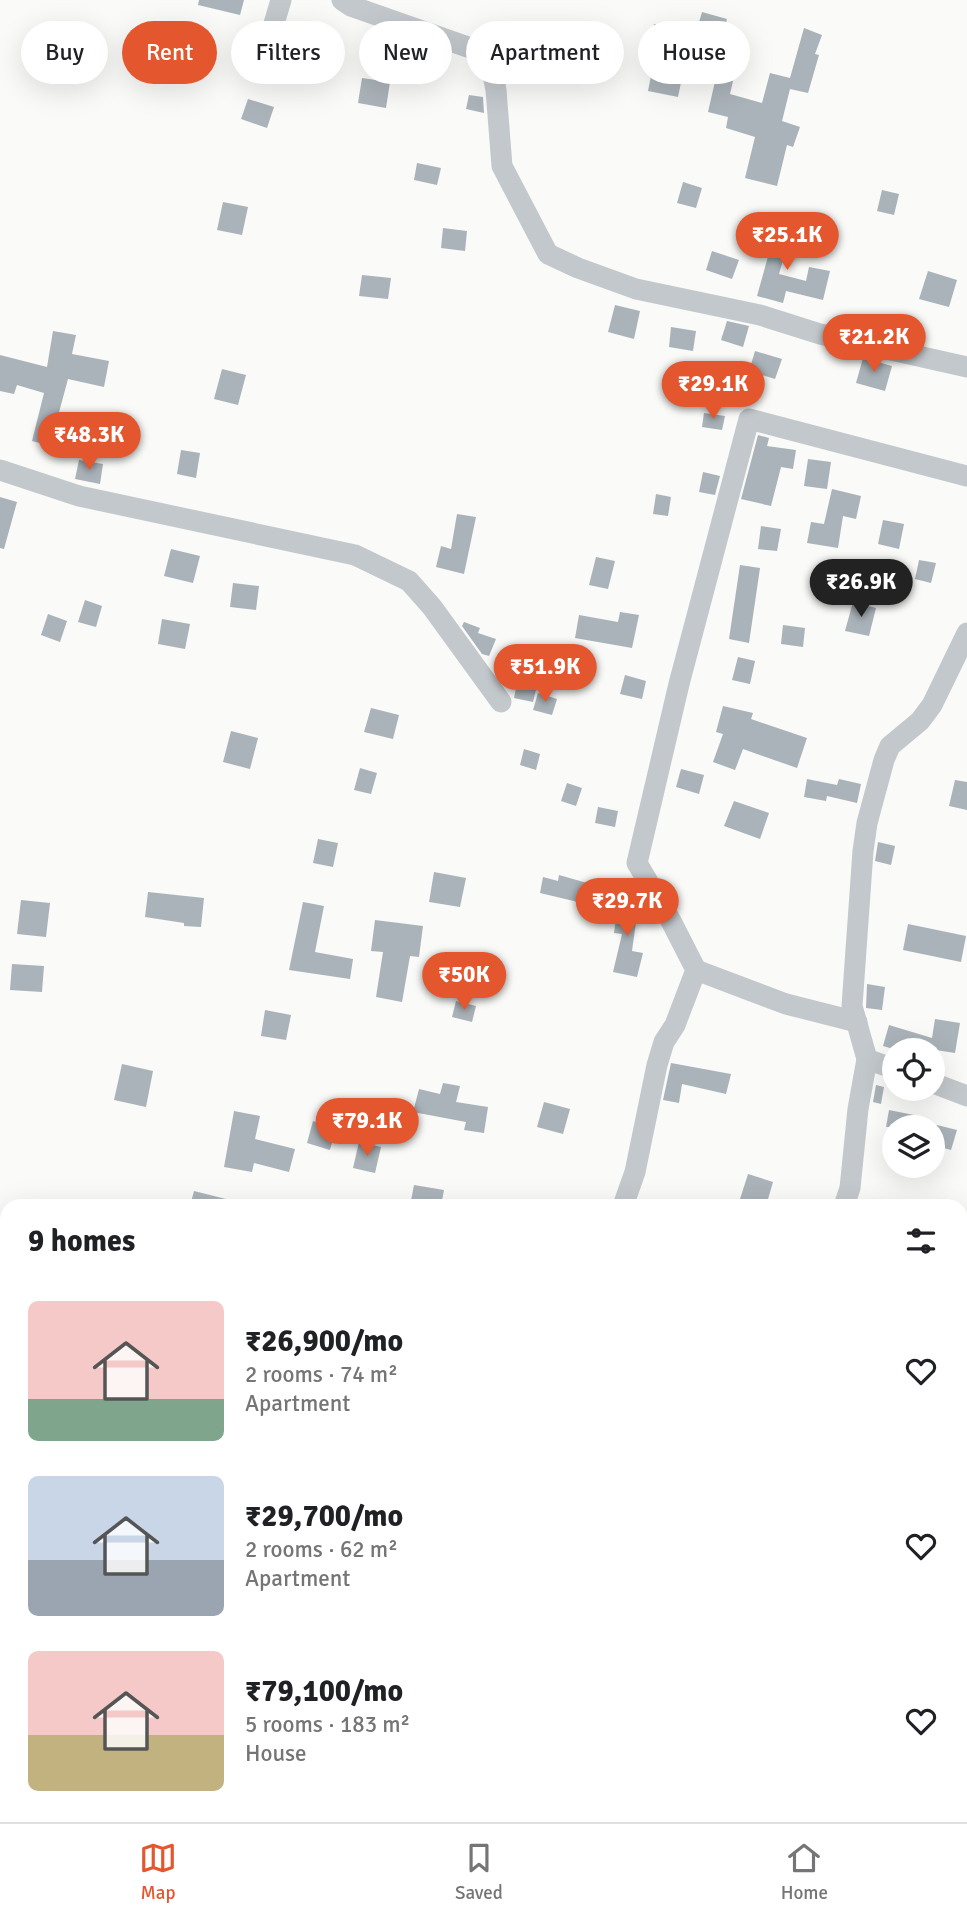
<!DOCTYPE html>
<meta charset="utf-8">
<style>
:root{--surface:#fff;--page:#f2f2f2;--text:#202124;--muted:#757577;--line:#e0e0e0;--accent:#e4572e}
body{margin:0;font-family:Signika,sans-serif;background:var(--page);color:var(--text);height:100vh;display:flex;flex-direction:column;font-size:26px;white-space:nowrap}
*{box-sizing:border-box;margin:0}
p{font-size:23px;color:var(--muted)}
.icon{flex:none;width:38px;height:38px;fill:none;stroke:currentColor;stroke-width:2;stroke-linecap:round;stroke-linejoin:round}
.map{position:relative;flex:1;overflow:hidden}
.side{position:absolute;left:0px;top:1199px;width:968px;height:625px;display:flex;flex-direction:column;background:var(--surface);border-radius:21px 21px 0 0;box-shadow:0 7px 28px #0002}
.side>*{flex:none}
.hud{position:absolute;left:21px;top:21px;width:926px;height:63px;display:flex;gap:14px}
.fabs{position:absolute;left:882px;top:1038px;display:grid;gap:14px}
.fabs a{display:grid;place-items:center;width:63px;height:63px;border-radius:50%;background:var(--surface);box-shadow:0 7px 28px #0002;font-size:35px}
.price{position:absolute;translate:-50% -60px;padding:0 16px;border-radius:24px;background:var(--accent);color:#fff;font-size:23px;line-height:46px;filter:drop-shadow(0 2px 4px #0008)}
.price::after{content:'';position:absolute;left:50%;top:42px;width:21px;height:16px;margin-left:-10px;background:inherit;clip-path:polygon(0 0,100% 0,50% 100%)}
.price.on{background:#222;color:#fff}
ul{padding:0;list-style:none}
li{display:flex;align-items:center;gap:21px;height:175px;padding:0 28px}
li span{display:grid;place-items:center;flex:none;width:196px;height:140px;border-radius:10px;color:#555}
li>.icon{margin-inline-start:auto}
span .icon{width:84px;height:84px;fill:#fffc;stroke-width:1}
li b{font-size:30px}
h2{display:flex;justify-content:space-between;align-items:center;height:84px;padding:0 28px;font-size:30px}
.tag{padding:0 24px;border-radius:32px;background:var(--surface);box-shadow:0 7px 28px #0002;font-size:24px;line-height:63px}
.tag.on{background:var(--accent);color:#fff}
.menu{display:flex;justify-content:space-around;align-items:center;height:98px;border-top:2px solid var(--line);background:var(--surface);font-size:19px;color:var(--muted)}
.menu a{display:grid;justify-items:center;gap:4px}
.menu .on{color:var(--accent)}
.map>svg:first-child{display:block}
</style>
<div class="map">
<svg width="967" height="1822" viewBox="0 0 967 1822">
<rect width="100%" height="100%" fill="#fafaf8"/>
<g fill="#aab3b9">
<polygon points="199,0 244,0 240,15 198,5"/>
<polygon points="702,12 727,19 719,46 694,39"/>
<polygon points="654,24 673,28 669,45 651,41"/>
<polygon points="804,28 822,35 815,54 819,55 808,93 790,89 782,121 800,127 793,147 787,145 777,186 745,178 755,137 726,128 728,117 708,112 716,77 733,81 730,94 762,103 770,73 790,78"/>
<polygon points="405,39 431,48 428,64 401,58"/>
<polygon points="653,66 683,73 678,97 648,91"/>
<polygon points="362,78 390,82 386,108 358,103"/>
<polygon points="469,95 483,97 484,113 466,109"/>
<polygon points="248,99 274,107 267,128 241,119"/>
<polygon points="417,163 441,168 437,185 414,180"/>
<polygon points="683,182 702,188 696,208 677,203"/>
<polygon points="882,190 899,194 894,215 877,211"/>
<polygon points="223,202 248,207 242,235 217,230"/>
<polygon points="768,226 791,233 779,274 806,281 809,267 830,271 823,300 786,291 783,303 757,296 769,253 761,250"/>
<polygon points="443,228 467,231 465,251 441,248"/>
<polygon points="712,251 739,260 732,279 706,270"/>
<polygon points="928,271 957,280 949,307 919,299"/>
<polygon points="362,275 391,278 388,299 359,296"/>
<polygon points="615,305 640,311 634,339 608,332"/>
<polygon points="727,321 749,326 743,347 721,340"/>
<polygon points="671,327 696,331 693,351 669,347"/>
<polygon points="53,331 76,335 72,354 109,361 104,387 68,379 58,416 61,417 54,447 32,441 44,393 17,385 14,394 0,391 0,355 47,367"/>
<polygon points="755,351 782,359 775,379 749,371"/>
<polygon points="863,358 892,366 885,391 856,383"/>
<polygon points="222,369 246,375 238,405 214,399"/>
<polygon points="704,413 725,416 722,430 702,427"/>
<polygon points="758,435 769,438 767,446 796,450 793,469 781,467 771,506 741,499"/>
<polygon points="181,450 200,453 196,478 177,474"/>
<polygon points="808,459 831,462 827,489 804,486"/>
<polygon points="79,460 103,464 100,484 75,479"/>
<polygon points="703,472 720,476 715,495 699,492"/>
<polygon points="832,489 861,496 856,519 843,516 838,548 807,543 811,522 824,524"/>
<polygon points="656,494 671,497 668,516 653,514"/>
<polygon points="0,497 17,502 4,549 0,548"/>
<polygon points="457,514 476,517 464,574 436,567 441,546 451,549"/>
<polygon points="883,520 904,524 899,549 878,544"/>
<polygon points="761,526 781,529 777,551 758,549"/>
<polygon points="171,549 200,556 193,583 164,576"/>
<polygon points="596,557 615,561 608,589 589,585"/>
<polygon points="919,560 936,563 931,583 915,579"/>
<polygon points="740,565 760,568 749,643 729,639"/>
<polygon points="233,583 259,586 256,610 230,607"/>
<polygon points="85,600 102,606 96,627 78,622"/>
<polygon points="853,602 876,608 869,636 845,631"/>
<polygon points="620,612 639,615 632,648 575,638 579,615 618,622"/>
<polygon points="48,614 67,621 60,642 41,635"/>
<polygon points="162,619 190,624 185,649 158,644"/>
<polygon points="464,622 480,628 478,633 496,639 489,656 482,654 462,626"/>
<polygon points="783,625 805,628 803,647 781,644"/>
<polygon points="738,657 755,661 750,684 732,680"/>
<polygon points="521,665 541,669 533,702 514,698"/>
<polygon points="625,675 646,681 642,699 620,694"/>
<polygon points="538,693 557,699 552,715 533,710"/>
<polygon points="723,706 753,713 751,719 807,738 797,768 743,749 735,770 713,762 723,734 716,732"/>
<polygon points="371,708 399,715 393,739 364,732"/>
<polygon points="231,731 258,738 250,769 223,762"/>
<polygon points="524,749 540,754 536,770 520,765"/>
<polygon points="360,768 377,773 371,794 354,790"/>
<polygon points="681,769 704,775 699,794 676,787"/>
<polygon points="807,779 837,785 839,779 861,784 857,803 827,796 826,801 804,797"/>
<polygon points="955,780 967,782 967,810 949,806"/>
<polygon points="567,783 582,788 576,806 561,801"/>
<polygon points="734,801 769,813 760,839 724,826"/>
<polygon points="598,807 618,811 615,827 595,823"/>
<polygon points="318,839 338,843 333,867 313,863"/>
<polygon points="878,842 895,846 891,865 875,861"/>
<polygon points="434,872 466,878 460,907 429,902"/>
<polygon points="559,875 587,883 582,903 540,893 543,877 558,881"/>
<polygon points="148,892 204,898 201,927 184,926 184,923 145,917"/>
<polygon points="619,897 639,900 632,951 643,953 637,977 613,972 622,934 614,933"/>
<polygon points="21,900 50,903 46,937 17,934"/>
<polygon points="303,902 324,906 315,952 353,959 350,979 289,970"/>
<polygon points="375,920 423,926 419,957 410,956 402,1002 376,997 383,952 371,951"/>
<polygon points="908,924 966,936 961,962 903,950"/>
<polygon points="12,964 44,966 42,992 10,990"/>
<polygon points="867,984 885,987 882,1010 866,1008"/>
<polygon points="456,1001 476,1006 472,1022 452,1017"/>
<polygon points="265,1010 291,1015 286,1040 261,1036"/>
<polygon points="935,1019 960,1023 955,1053 910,1046 909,1050 897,1050 883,1046 889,1025 932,1038"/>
<polygon points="671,1063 731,1074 726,1094 682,1084 679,1103 663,1100"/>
<polygon points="122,1064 153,1071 146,1107 114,1100"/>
<polygon points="443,1083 460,1086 456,1102 488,1107 484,1133 464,1130 466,1122 413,1112 419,1089 440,1094"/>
<polygon points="876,1085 884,1087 881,1104 873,1102"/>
<polygon points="544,1102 570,1109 563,1134 537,1127"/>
<polygon points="889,1110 914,1115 912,1127 886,1127"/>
<polygon points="234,1111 260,1116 255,1139 295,1149 289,1172 254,1163 252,1172 224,1167"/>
<polygon points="313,1121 336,1128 330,1150 307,1143"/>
<polygon points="933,1124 957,1130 951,1150 933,1145"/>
<polygon points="359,1142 381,1147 375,1173 353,1168"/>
<polygon points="748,1174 773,1182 766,1206 740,1199"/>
<polygon points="414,1185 444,1190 441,1206 410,1206"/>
<polygon points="194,1191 234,1201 233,1206 190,1206"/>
</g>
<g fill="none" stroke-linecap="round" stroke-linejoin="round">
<g stroke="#c3c8cc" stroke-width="21">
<polyline points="342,0 351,6 479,51 491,65 496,90 502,166 548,254 578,268 636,289 760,315 820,334 967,367"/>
<polyline points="265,54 281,0"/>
<polyline points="0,470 79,496 355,555 409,581 432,607 501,702"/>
<polyline points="696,970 786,1004 857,1022"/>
<polyline points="894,1069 867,1059 852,1006 863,851 867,823 884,760 890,746 920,721 932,705 967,633"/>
<polyline points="933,1083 967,1096"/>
<polyline points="623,1206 635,1172 657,1065 664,1042 675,1025 696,970 671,921 637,863 679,684 749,419 967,476"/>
<polyline points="844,1206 850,1188 858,1109 867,1059"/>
<polyline points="961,1411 967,1411"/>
<polyline points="961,1734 967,1735"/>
<polyline points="0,1741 7,1742"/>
<polyline points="732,1816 732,1822"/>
<polyline points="944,1822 945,1816"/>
</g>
</g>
</svg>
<div class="fabs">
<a><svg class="icon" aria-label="locate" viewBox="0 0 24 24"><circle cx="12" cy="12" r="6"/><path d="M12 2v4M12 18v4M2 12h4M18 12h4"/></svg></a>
<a><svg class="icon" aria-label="layers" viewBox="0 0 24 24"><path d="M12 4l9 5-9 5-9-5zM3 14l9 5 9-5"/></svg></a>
</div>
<b class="price" style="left:787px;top:272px">₹25.1K</b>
<b class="price" style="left:874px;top:374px">₹21.2K</b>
<b class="price" style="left:713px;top:421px">₹29.1K</b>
<b class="price" style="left:89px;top:472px">₹48.3K</b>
<b class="price on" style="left:861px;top:619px">₹26.9K</b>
<b class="price" style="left:545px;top:704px">₹51.9K</b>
<b class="price" style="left:627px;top:938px">₹29.7K</b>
<b class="price" style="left:464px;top:1012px">₹50K</b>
<b class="price" style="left:367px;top:1158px">₹79.1K</b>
<div class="hud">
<a class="tag">Buy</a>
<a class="tag on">Rent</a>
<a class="tag">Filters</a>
<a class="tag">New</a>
<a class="tag">Apartment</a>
<a class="tag">House</a>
</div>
<section class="side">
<h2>9 homes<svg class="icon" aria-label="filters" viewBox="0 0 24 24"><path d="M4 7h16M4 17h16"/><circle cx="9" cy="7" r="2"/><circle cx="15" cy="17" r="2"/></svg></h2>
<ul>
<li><span style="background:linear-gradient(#f6c9c9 70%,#7fa58c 0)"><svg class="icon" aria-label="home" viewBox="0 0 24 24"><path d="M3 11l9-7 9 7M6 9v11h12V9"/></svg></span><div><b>₹26,900/mo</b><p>2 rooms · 74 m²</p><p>Apartment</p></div><svg class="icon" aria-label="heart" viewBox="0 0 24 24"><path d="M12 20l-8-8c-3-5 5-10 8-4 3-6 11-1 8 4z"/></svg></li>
<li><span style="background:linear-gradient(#c9d6e8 60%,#9aa5b1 0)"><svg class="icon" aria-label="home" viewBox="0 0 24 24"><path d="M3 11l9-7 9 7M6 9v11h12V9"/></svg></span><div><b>₹29,700/mo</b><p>2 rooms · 62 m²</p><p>Apartment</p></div><svg class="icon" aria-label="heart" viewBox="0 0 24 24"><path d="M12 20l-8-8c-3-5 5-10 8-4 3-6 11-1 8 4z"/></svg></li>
<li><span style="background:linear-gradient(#f6c9c9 60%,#c2b280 0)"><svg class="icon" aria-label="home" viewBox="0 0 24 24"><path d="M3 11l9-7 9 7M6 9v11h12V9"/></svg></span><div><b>₹79,100/mo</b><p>5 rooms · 183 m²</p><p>House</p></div><svg class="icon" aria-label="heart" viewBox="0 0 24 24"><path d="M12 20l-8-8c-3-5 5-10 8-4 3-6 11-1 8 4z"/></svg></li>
</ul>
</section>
</div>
<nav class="menu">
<a class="on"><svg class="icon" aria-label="map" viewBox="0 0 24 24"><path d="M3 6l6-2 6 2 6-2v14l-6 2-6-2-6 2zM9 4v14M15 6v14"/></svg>Map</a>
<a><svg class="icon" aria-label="saved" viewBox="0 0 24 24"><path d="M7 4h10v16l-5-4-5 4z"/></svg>Saved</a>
<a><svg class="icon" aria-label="home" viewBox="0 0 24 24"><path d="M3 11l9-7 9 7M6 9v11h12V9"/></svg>Home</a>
</nav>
